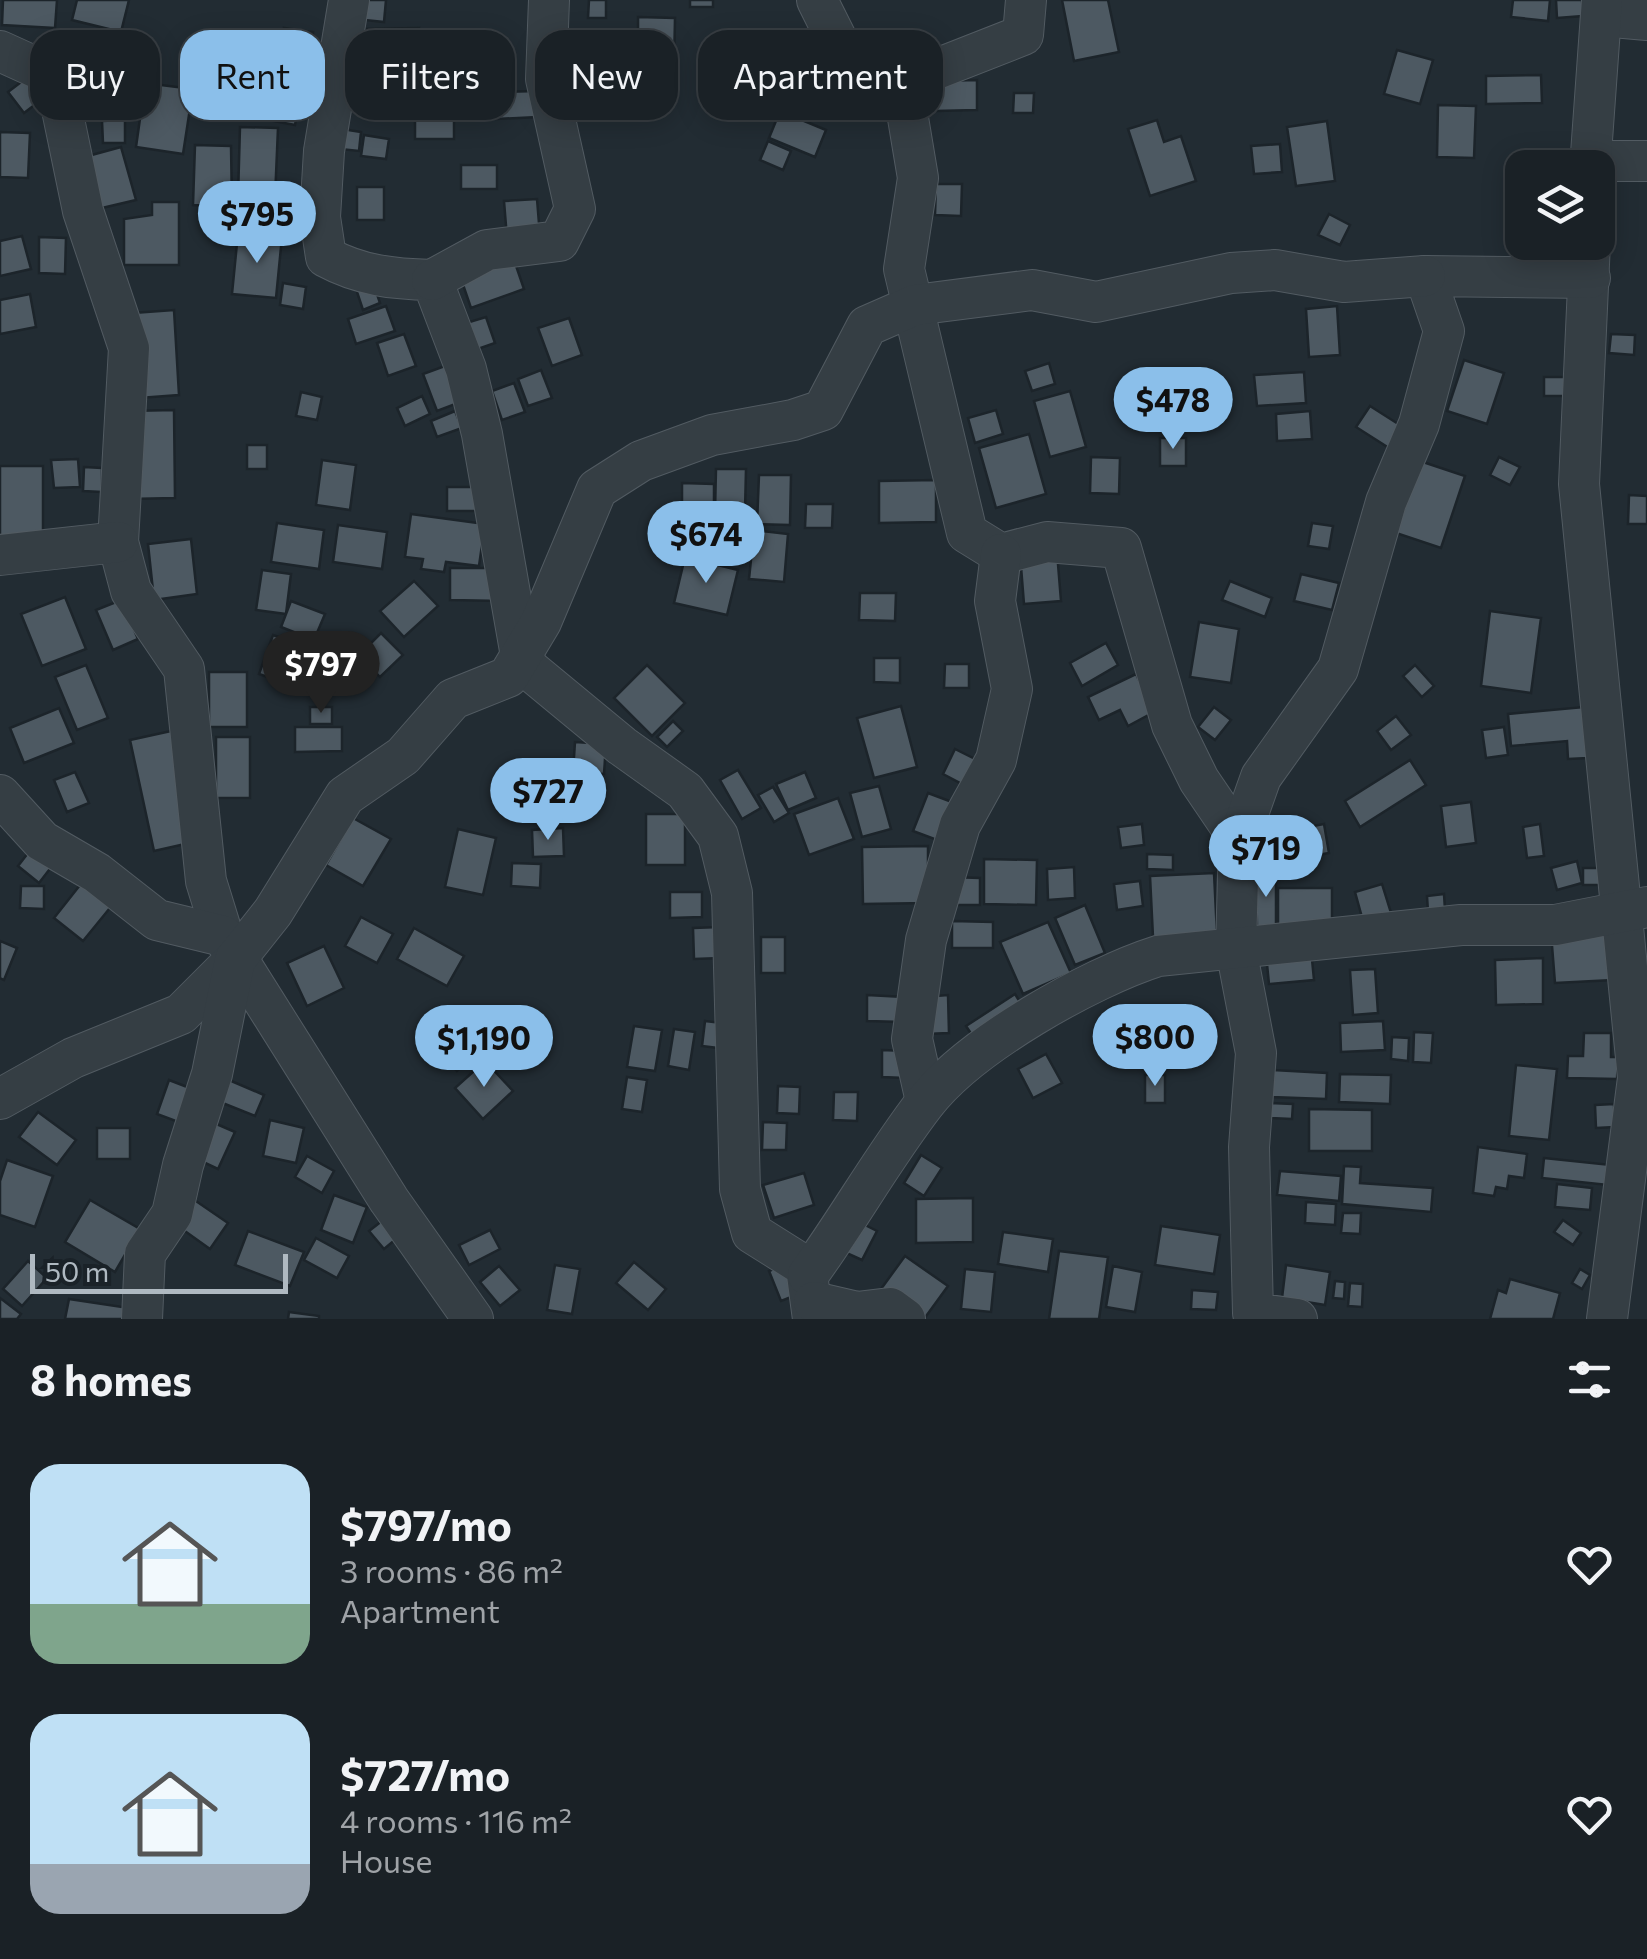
<!DOCTYPE html>
<meta charset="utf-8">
<style>
:root{--surface:#1a2126;--page:#23292e;--text:#f1f3f6;--muted:#9fa3a7;--line:#383e43;--accent:#8bbfea}
body{margin:0;font-family:Commissioner,sans-serif;background:var(--page);color:var(--text);height:100vh;display:flex;flex-direction:column;font-size:38px;white-space:nowrap}
*{box-sizing:border-box;margin:0}
p{font-size:32px;color:var(--muted)}
.icon{flex:none;width:55px;height:55px;fill:none;stroke:currentColor;stroke-width:2;stroke-linecap:round;stroke-linejoin:round}
.map{position:relative;height:1319px;overflow:hidden}
.details{display:flex;flex-direction:column;background:var(--surface);flex:1}
.details>*{flex:none}
.guide{position:absolute;left:30px;top:30px;width:1000px;height:90px;display:flex;gap:20px}
.buttons{position:absolute;left:1505px;top:150px;display:grid;gap:20px}
.buttons a{display:grid;place-items:center;width:110px;height:110px;border-radius:20px;background:var(--surface);box-shadow:0 5px 25px #0003,0 0 0 2px var(--line);font-size:50px}
.scale{position:absolute;left:30px;bottom:25px;width:258px;box-sizing:border-box;padding-left:10px;border:5px solid #afb9c1;border-top:0;font-size:28px;line-height:35px;white-space:nowrap;color:#afb9c1;-webkit-text-stroke:8px #1a2228;paint-order:stroke}
.price{position:absolute;translate:-50% -85px;padding:0 22px;border-radius:35px;background:var(--accent);color:#111;font-size:32px;line-height:65px;filter:drop-shadow(0 2px 5px #0008)}
.price::after{content:'';position:absolute;left:50%;top:60px;width:30px;height:22px;margin-left:-15px;background:inherit;clip-path:polygon(0 0,100% 0,50% 100%)}
.price.current{background:#222;color:#fff}
ul{padding:0;list-style:none}
li{display:flex;align-items:center;gap:30px;height:250px;padding:0 30px}
li span{display:grid;place-items:center;flex:none;width:280px;height:200px;border-radius:30px;color:#555}
li>.icon{margin-inline-start:auto}
span .icon{width:120px;height:120px;fill:#fffc;stroke-width:1}
li b{font-size:42px}
h2{display:flex;justify-content:space-between;align-items:center;height:120px;padding:0 30px;font-size:42px}
.pill{padding:0 35px;border-radius:30px;background:var(--surface);box-shadow:0 5px 25px #0003,0 0 0 2px var(--line);font-size:35px;line-height:90px}
.pill.current{background:var(--accent);color:#111}
.map>svg:first-child{display:block}
</style>
<div class="map">
<svg width="1647" height="1319" viewBox="0 0 1647 1319">
<rect width="100%" height="100%" fill="#222c33"/>
<g fill="#4d5962" stroke="#1c242a" stroke-width="2.5">
<polygon points="3,0 57,0 55,28 2,25"/>
<polygon points="77,0 129,0 121,32 72,20"/>
<polygon points="366,0 386,0 384,22 365,20"/>
<polygon points="589,0 606,0 606,18 588,18"/>
<rect x="690" y="0" width="23" height="7"/>
<polygon points="1062,0 1108,0 1119,52 1074,61"/>
<polygon points="1513,0 1550,0 1548,21 1511,17"/>
<polygon points="1556,0 1582,0 1583,16 1557,18"/>
<polygon points="638,17 675,18 674,67 647,67 647,45 638,45"/>
<polygon points="284,28 313,32 311,51 282,47"/>
<polygon points="419,28 419,70 361,70 361,29"/>
<polygon points="610,49 642,50 642,69 609,69"/>
<polygon points="1397,50 1433,60 1420,104 1384,94"/>
<polygon points="240,61 305,73 295,125 232,113 236,91 212,87 216,65 238,69"/>
<polygon points="797,64 840,78 832,102 789,88"/>
<polygon points="85,65 85,82 69,83 69,66"/>
<polygon points="1541,75 1542,103 1486,104 1486,76"/>
<polygon points="29,76 45,97 24,113 8,92"/>
<rect x="352" y="76" width="24" height="24"/>
<rect x="385" y="77" width="44" height="30"/>
<polygon points="977,80 977,110 935,111 935,81"/>
<polygon points="145,83 193,89 183,154 136,147"/>
<polygon points="788,90 812,99 804,119 781,109"/>
<polygon points="538,91 538,117 497,119 497,92"/>
<rect x="626" y="91" width="32" height="24"/>
<polygon points="1014,93 1034,93 1033,113 1013,113"/>
<polygon points="1438,105 1476,106 1474,158 1437,157"/>
<polygon points="780,111 826,130 815,157 769,138"/>
<rect x="415" y="113" width="39" height="26"/>
<polygon points="125,120 125,143 103,143 102,121"/>
<polygon points="1157,120 1164,142 1181,136 1196,181 1150,196 1128,129"/>
<polygon points="1327,121 1335,181 1296,186 1287,127"/>
<polygon points="240,127 278,128 275,198 238,197"/>
<polygon points="342,129 361,132 359,151 340,149"/>
<polygon points="0,132 30,133 28,178 0,177"/>
<polygon points="364,135 389,139 386,159 361,156"/>
<polygon points="768,141 791,151 783,170 760,160"/>
<polygon points="1280,144 1282,172 1254,174 1251,146"/>
<polygon points="195,145 231,146 232,206 193,205"/>
<polygon points="121,147 136,200 102,208 88,156"/>
<rect x="461" y="165" width="36" height="24"/>
<polygon points="936,184 962,184 961,216 935,215"/>
<rect x="357" y="187" width="27" height="33"/>
<polygon points="537,199 540,236 507,238 504,201"/>
<polygon points="152,202 179,202 179,265 124,265 124,219 152,215"/>
<polygon points="219,211 236,212 235,233 218,232"/>
<polygon points="1329,214 1350,225 1340,245 1318,235"/>
<polygon points="238,233 282,237 276,298 232,294"/>
<polygon points="22,236 31,269 0,276 0,241"/>
<polygon points="39,237 66,238 65,274 39,273"/>
<polygon points="512,254 524,289 471,308 459,273"/>
<polygon points="373,282 380,303 363,310 356,289"/>
<polygon points="283,283 306,287 303,309 280,305"/>
<polygon points="30,294 36,327 0,334 0,300"/>
<polygon points="386,306 395,331 356,344 348,319"/>
<polygon points="1337,306 1340,355 1309,357 1306,309"/>
<polygon points="174,310 179,395 139,398 133,313"/>
<polygon points="486,317 495,343 475,350 466,323"/>
<polygon points="569,318 582,355 552,366 538,328"/>
<polygon points="404,334 416,366 388,376 377,343"/>
<polygon points="1611,334 1635,335 1634,355 1609,353"/>
<polygon points="1464,360 1504,373 1487,424 1447,411"/>
<polygon points="453,363 466,400 437,411 423,374"/>
<polygon points="1049,363 1055,384 1032,391 1025,371"/>
<polygon points="541,370 552,398 528,406 518,379"/>
<polygon points="1304,372 1306,403 1257,406 1254,375"/>
<rect x="1544" y="377" width="25" height="19"/>
<polygon points="514,383 525,412 502,420 492,391"/>
<polygon points="1070,391 1086,447 1050,457 1034,401"/>
<polygon points="301,392 322,397 317,420 296,416"/>
<polygon points="422,396 430,414 405,426 397,408"/>
<polygon points="1370,406 1403,427 1389,448 1356,427"/>
<polygon points="174,410 175,498 129,499 128,411"/>
<polygon points="996,410 1003,434 975,443 968,418"/>
<polygon points="455,411 462,428 437,437 431,421"/>
<polygon points="1310,411 1312,439 1277,441 1276,414"/>
<polygon points="1029,434 1046,494 996,508 979,448"/>
<rect x="1160" y="438" width="26" height="28"/>
<rect x="247" y="445" width="20" height="24"/>
<polygon points="1091,457 1120,458 1119,494 1090,493"/>
<polygon points="1499,457 1520,467 1510,485 1490,475"/>
<polygon points="78,459 80,487 54,488 51,460"/>
<polygon points="322,460 356,465 350,510 316,505"/>
<polygon points="1420,461 1465,476 1441,548 1396,533"/>
<rect x="0" y="466" width="43" height="75"/>
<polygon points="84,467 102,468 102,492 83,491"/>
<polygon points="716,469 746,469 745,512 715,512"/>
<polygon points="759,475 791,475 790,525 757,524"/>
<polygon points="936,480 936,522 879,523 879,481"/>
<polygon points="682,483 714,484 714,523 682,523"/>
<rect x="447" y="487" width="29" height="24"/>
<polygon points="1629,495 1647,496 1647,524 1628,524"/>
<polygon points="806,504 833,504 832,528 805,528"/>
<polygon points="411,514 485,524 479,566 446,562 444,572 421,569 423,559 405,557"/>
<polygon points="277,523 324,530 319,569 271,562"/>
<polygon points="1312,523 1333,526 1329,549 1308,546"/>
<polygon points="338,525 387,532 382,569 333,562"/>
<polygon points="737,528 750,531 747,548 733,545"/>
<polygon points="754,530 788,534 784,582 749,579"/>
<polygon points="191,539 197,594 154,600 148,544"/>
<polygon points="1057,552 1061,601 1024,604 1020,554"/>
<polygon points="685,557 738,570 727,615 674,603"/>
<polygon points="450,568 503,568 502,601 450,600"/>
<polygon points="262,570 291,574 286,614 256,610"/>
<polygon points="1301,574 1339,583 1332,610 1294,601"/>
<polygon points="414,581 438,606 404,637 380,611"/>
<polygon points="1230,581 1272,598 1265,617 1222,600"/>
<polygon points="860,593 896,593 895,621 859,620"/>
<polygon points="65,597 86,649 42,666 21,614"/>
<polygon points="121,600 138,639 113,650 96,610"/>
<polygon points="291,601 325,614 314,640 281,627"/>
<polygon points="1490,611 1541,618 1531,693 1481,686"/>
<polygon points="1199,622 1239,629 1231,683 1190,677"/>
<polygon points="381,633 403,655 380,677 359,655"/>
<polygon points="273,635 304,646 290,685 259,674"/>
<polygon points="1106,643 1118,665 1082,686 1070,663"/>
<polygon points="304,653 321,658 313,685 297,680"/>
<polygon points="874,658 900,658 900,683 874,682"/>
<polygon points="945,664 969,664 969,688 944,688"/>
<polygon points="86,665 108,718 77,730 55,677"/>
<polygon points="647,665 685,703 652,736 614,698"/>
<polygon points="1415,665 1434,686 1422,697 1403,676"/>
<rect x="209" y="672" width="38" height="55"/>
<polygon points="1136,674 1154,712 1128,726 1120,710 1099,720 1088,697"/>
<polygon points="901,706 917,767 874,778 857,718"/>
<rect x="310" y="707" width="22" height="17"/>
<polygon points="1214,707 1231,720 1215,740 1198,727"/>
<polygon points="1584,707 1588,758 1568,759 1567,741 1511,746 1508,714"/>
<polygon points="59,708 74,743 24,763 10,728"/>
<polygon points="1396,716 1411,735 1391,750 1377,731"/>
<polygon points="673,721 683,731 667,747 657,737"/>
<polygon points="295,727 342,727 342,751 295,752"/>
<polygon points="1504,727 1508,755 1486,758 1482,730"/>
<polygon points="171,731 194,842 154,851 130,740"/>
<rect x="216" y="737" width="34" height="61"/>
<polygon points="575,742 606,744 604,774 573,772"/>
<polygon points="955,749 977,760 964,785 943,774"/>
<polygon points="1410,760 1426,785 1360,827 1345,801"/>
<polygon points="738,770 761,808 742,819 720,780"/>
<polygon points="75,772 89,803 67,812 54,780"/>
<polygon points="805,772 816,798 788,810 776,784"/>
<polygon points="879,786 891,829 862,837 850,793"/>
<polygon points="773,787 789,813 774,822 758,795"/>
<polygon points="928,793 960,805 945,843 913,831"/>
<polygon points="838,798 854,839 809,855 794,814"/>
<polygon points="1471,802 1476,843 1446,847 1441,806"/>
<rect x="646" y="814" width="39" height="51"/>
<polygon points="353,818 391,839 363,886 326,865"/>
<polygon points="1142,824 1144,845 1121,848 1118,827"/>
<polygon points="1324,824 1329,853 1307,857 1302,828"/>
<polygon points="1540,824 1544,856 1527,858 1523,827"/>
<polygon points="563,828 564,856 533,857 532,830"/>
<polygon points="458,829 496,838 483,895 445,887"/>
<polygon points="35,844 56,861 39,883 18,866"/>
<polygon points="928,846 928,903 863,904 862,847"/>
<polygon points="1147,854 1173,855 1173,870 1147,869"/>
<polygon points="984,859 1037,860 1036,905 984,904"/>
<polygon points="1577,861 1582,883 1557,890 1551,868"/>
<polygon points="512,863 541,864 540,888 511,886"/>
<polygon points="1074,867 1075,898 1048,900 1047,869"/>
<rect x="1583" y="868" width="20" height="17"/>
<polygon points="1256,872 1276,872 1276,928 1257,928"/>
<polygon points="1214,873 1217,934 1153,937 1150,876"/>
<polygon points="951,877 980,878 980,905 951,905"/>
<polygon points="84,880 114,903 83,941 54,918"/>
<polygon points="1140,881 1143,906 1117,910 1114,884"/>
<polygon points="1382,884 1391,913 1363,921 1355,892"/>
<polygon points="21,886 44,886 44,909 20,908"/>
<rect x="1278" y="888" width="54" height="38"/>
<polygon points="670,892 702,892 702,917 670,918"/>
<polygon points="1444,894 1445,910 1428,912 1427,896"/>
<polygon points="1085,905 1105,953 1075,965 1055,918"/>
<polygon points="361,917 393,934 377,963 345,946"/>
<polygon points="952,921 993,922 993,948 952,948"/>
<polygon points="1048,922 1071,973 1023,994 1000,942"/>
<polygon points="720,927 721,958 694,959 693,928"/>
<polygon points="414,928 464,956 447,986 397,959"/>
<polygon points="1610,929 1613,980 1555,983 1551,933"/>
<rect x="761" y="937" width="24" height="36"/>
<polygon points="0,941 17,948 4,980 0,978"/>
<polygon points="324,946 344,988 307,1006 287,963"/>
<polygon points="1311,949 1314,980 1269,984 1266,954"/>
<polygon points="1543,958 1543,1004 1496,1005 1495,960"/>
<polygon points="1375,969 1378,1013 1353,1015 1350,970"/>
<polygon points="1015,994 1028,1015 980,1047 966,1026"/>
<polygon points="867,995 904,997 903,1022 867,1021"/>
<polygon points="948,995 949,1033 925,1034 923,997"/>
<polygon points="705,1021 722,1023 718,1048 702,1046"/>
<polygon points="1383,1021 1385,1050 1341,1052 1340,1023"/>
<polygon points="467,1024 486,1045 457,1071 438,1050"/>
<polygon points="634,1026 662,1030 655,1071 627,1067"/>
<polygon points="674,1029 695,1032 689,1070 668,1066"/>
<polygon points="1414,1032 1433,1033 1431,1063 1413,1062"/>
<polygon points="1584,1033 1611,1033 1611,1057 1618,1057 1617,1079 1567,1078 1568,1056 1583,1056"/>
<polygon points="1392,1037 1409,1038 1408,1061 1391,1059"/>
<rect x="1129" y="1038" width="27" height="27"/>
<polygon points="882,1050 906,1051 905,1078 882,1077"/>
<polygon points="1046,1054 1062,1083 1033,1098 1018,1069"/>
<polygon points="485,1061 513,1091 483,1119 455,1088"/>
<polygon points="1516,1065 1557,1069 1549,1140 1509,1136"/>
<polygon points="1273,1070 1327,1073 1326,1099 1271,1097"/>
<polygon points="1340,1074 1391,1075 1390,1104 1339,1102"/>
<rect x="1145" y="1075" width="20" height="28"/>
<polygon points="627,1077 647,1080 642,1112 622,1109"/>
<polygon points="169,1080 195,1090 181,1123 157,1114"/>
<polygon points="229,1080 264,1095 255,1116 220,1102"/>
<polygon points="778,1086 800,1087 799,1114 777,1113"/>
<polygon points="834,1092 858,1092 857,1121 833,1120"/>
<polygon points="1270,1103 1293,1104 1292,1119 1269,1118"/>
<polygon points="1614,1104 1615,1127 1596,1128 1595,1105"/>
<polygon points="1309,1109 1372,1110 1372,1151 1309,1151"/>
<polygon points="38,1112 76,1140 57,1165 19,1137"/>
<polygon points="205,1119 235,1132 218,1169 188,1155"/>
<polygon points="270,1120 304,1128 296,1163 263,1156"/>
<polygon points="763,1122 787,1123 786,1150 762,1150"/>
<rect x="97" y="1128" width="33" height="31"/>
<polygon points="1478,1147 1527,1154 1524,1178 1509,1176 1507,1189 1496,1187 1494,1196 1473,1193"/>
<polygon points="921,1155 942,1168 924,1196 904,1183"/>
<polygon points="307,1156 334,1171 322,1193 295,1177"/>
<polygon points="1544,1158 1611,1165 1608,1185 1542,1178"/>
<polygon points="7,1160 53,1176 35,1227 0,1215 0,1181"/>
<polygon points="1344,1166 1361,1167 1360,1183 1433,1188 1431,1212 1342,1204"/>
<polygon points="1280,1171 1341,1176 1339,1201 1277,1195"/>
<polygon points="804,1173 814,1205 774,1218 763,1185"/>
<polygon points="1557,1184 1592,1188 1590,1210 1555,1207"/>
<polygon points="334,1195 367,1207 353,1243 321,1230"/>
<polygon points="973,1198 973,1242 916,1243 916,1199"/>
<polygon points="193,1199 228,1223 210,1249 175,1224"/>
<polygon points="90,1200 140,1229 115,1272 65,1242"/>
<polygon points="1306,1202 1336,1204 1335,1225 1305,1223"/>
<polygon points="1343,1213 1361,1213 1360,1234 1341,1233"/>
<polygon points="387,1217 402,1234 384,1249 369,1231"/>
<polygon points="1563,1220 1581,1233 1573,1245 1554,1232"/>
<polygon points="857,1221 877,1231 862,1260 842,1251"/>
<polygon points="1161,1226 1220,1235 1214,1274 1155,1265"/>
<polygon points="490,1230 500,1249 469,1265 459,1245"/>
<polygon points="248,1231 304,1252 290,1286 235,1265"/>
<polygon points="1003,1232 1053,1239 1048,1272 998,1264"/>
<polygon points="316,1238 349,1256 337,1278 304,1260"/>
<polygon points="1059,1251 1108,1257 1099,1319 1049,1319"/>
<polygon points="905,1256 948,1286 924,1319 881,1289"/>
<polygon points="28,1261 47,1278 22,1306 3,1289"/>
<polygon points="634,1262 666,1289 648,1310 616,1283"/>
<polygon points="786,1264 799,1294 781,1301 769,1271"/>
<polygon points="555,1265 580,1269 572,1314 547,1310"/>
<polygon points="1286,1265 1330,1272 1325,1305 1282,1298"/>
<polygon points="499,1266 520,1290 500,1306 480,1282"/>
<polygon points="1113,1266 1142,1272 1135,1312 1106,1307"/>
<polygon points="965,1269 995,1272 991,1312 961,1309"/>
<polygon points="1580,1269 1590,1275 1582,1289 1572,1283"/>
<polygon points="1510,1279 1560,1293 1553,1319 1490,1319 1498,1290 1506,1293"/>
<polygon points="1335,1281 1345,1282 1344,1299 1333,1298"/>
<polygon points="1350,1283 1363,1284 1362,1307 1348,1306"/>
<polygon points="1192,1290 1218,1292 1216,1310 1191,1309"/>
<polygon points="0,1298 21,1314 17,1319 0,1319"/>
<polygon points="69,1299 129,1308 127,1319 65,1319"/>
<polygon points="289,1312 319,1316 319,1319 288,1319"/>
</g>
<g fill="none" stroke-linecap="round" stroke-linejoin="round">
<defs>
<g id="minor">
<path d="M349,0l-25,151 -4,66 6,40c35,19 68,22 106,23l34,89 16,65 39,222 9,14 92,76 63,45 33,45 14,57 8,296 12,44 54,34 7,52"/>
<polyline points="817,0 843,52 904,94 918,178 904,269 967,533 1001,554 1047,542 1121,548 1172,725 1199,780 1239,839 1236,949 1256,1053 1249,1147 1253,1313 1297,1319"/>
<polyline points="1602,16 1647,20"/>
<polyline points="0,51 55,76 83,211 129,348 118,542 131,591 184,669 206,881 223,936 389,1200 473,1319"/>
<polyline points="893,86 1023,35 1026,0"/>
<polyline points="1590,161 1647,161"/>
<polyline points="1590,168 1602,0"/>
<polyline points="1590,242 1579,484 1638,1078 1607,1319"/>
<polyline points="432,280 487,250 559,241 575,209 546,79 549,0"/>
<polyline points="0,555 118,542"/>
<polyline points="0,795 42,841 97,873 157,920 223,936"/>
<polyline points="1239,839 1261,777 1338,669 1386,502 1419,424 1444,331 1425,276 1590,278"/>
<polyline points="0,1099 73,1058 181,1014 235,960"/>
<polyline points="926,1101 912,1039 926,940 960,825 996,760 1012,689 995,601 1001,554"/>
<path d="M808,1275c40,-55 76,-119 117,-172 45,-58 164,-125 233,-147l303,-31h94l92,-18"/>
<polyline points="814,1302 857,1312 890,1308 905,1319"/>
<polyline points="142,1319 145,1254 172,1214 183,1165 212,1074 235,960 273,912 345,796 403,756 453,699 508,677 541,622 597,489 641,461 712,435 793,420 823,410 867,326 915,305 1032,290 1096,302 1231,273 1275,270 1344,282 1425,276"/>
</g>
</defs>
<use href="#minor" stroke="#525b62" stroke-width="42"/>
<use href="#minor" stroke="#353e44" stroke-width="40"/>
</g>
</svg>
<div class="buttons">
<a><svg class="icon" aria-label="layers" viewBox="0 0 24 24"><path d="M12 4l9 5-9 5-9-5zM3 14l9 5 9-5"/></svg></a>
</div>
<div class="scale">50 m</div>
<b class="price" style="left:257px;top:266px">$795</b>
<b class="price" style="left:1173px;top:452px">$478</b>
<b class="price" style="left:706px;top:586px">$674</b>
<b class="price current" style="left:321px;top:716px">$797</b>
<b class="price" style="left:548px;top:843px">$727</b>
<b class="price" style="left:1266px;top:900px">$719</b>
<b class="price" style="left:1155px;top:1089px">$800</b>
<b class="price" style="left:484px;top:1090px">$1,190</b>
<div class="guide">
<a class="pill">Buy</a>
<a class="pill current">Rent</a>
<a class="pill">Filters</a>
<a class="pill">New</a>
<a class="pill">Apartment</a>
</div>
</div>
<section class="details">
<h2>8 homes<svg class="icon" aria-label="filters" viewBox="0 0 24 24"><path d="M4 7h16M4 17h16"/><circle cx="9" cy="7" r="2"/><circle cx="15" cy="17" r="2"/></svg></h2>
<ul>
<li><span style="background:linear-gradient(#bfe0f5 70%,#7fa58c 0)"><svg class="icon" aria-label="home" viewBox="0 0 24 24"><path d="M3 11l9-7 9 7M6 9v11h12V9"/></svg></span><div><b>$797/mo</b><p>3 rooms · 86 m²</p><p>Apartment</p></div><svg class="icon" aria-label="heart" viewBox="0 0 24 24"><path d="M12 20l-8-8c-3-5 5-10 8-4 3-6 11-1 8 4z"/></svg></li>
<li><span style="background:linear-gradient(#bfe0f5 75%,#9aa5b1 0)"><svg class="icon" aria-label="home" viewBox="0 0 24 24"><path d="M3 11l9-7 9 7M6 9v11h12V9"/></svg></span><div><b>$727/mo</b><p>4 rooms · 116 m²</p><p>House</p></div><svg class="icon" aria-label="heart" viewBox="0 0 24 24"><path d="M12 20l-8-8c-3-5 5-10 8-4 3-6 11-1 8 4z"/></svg></li>
</ul>
</section>
